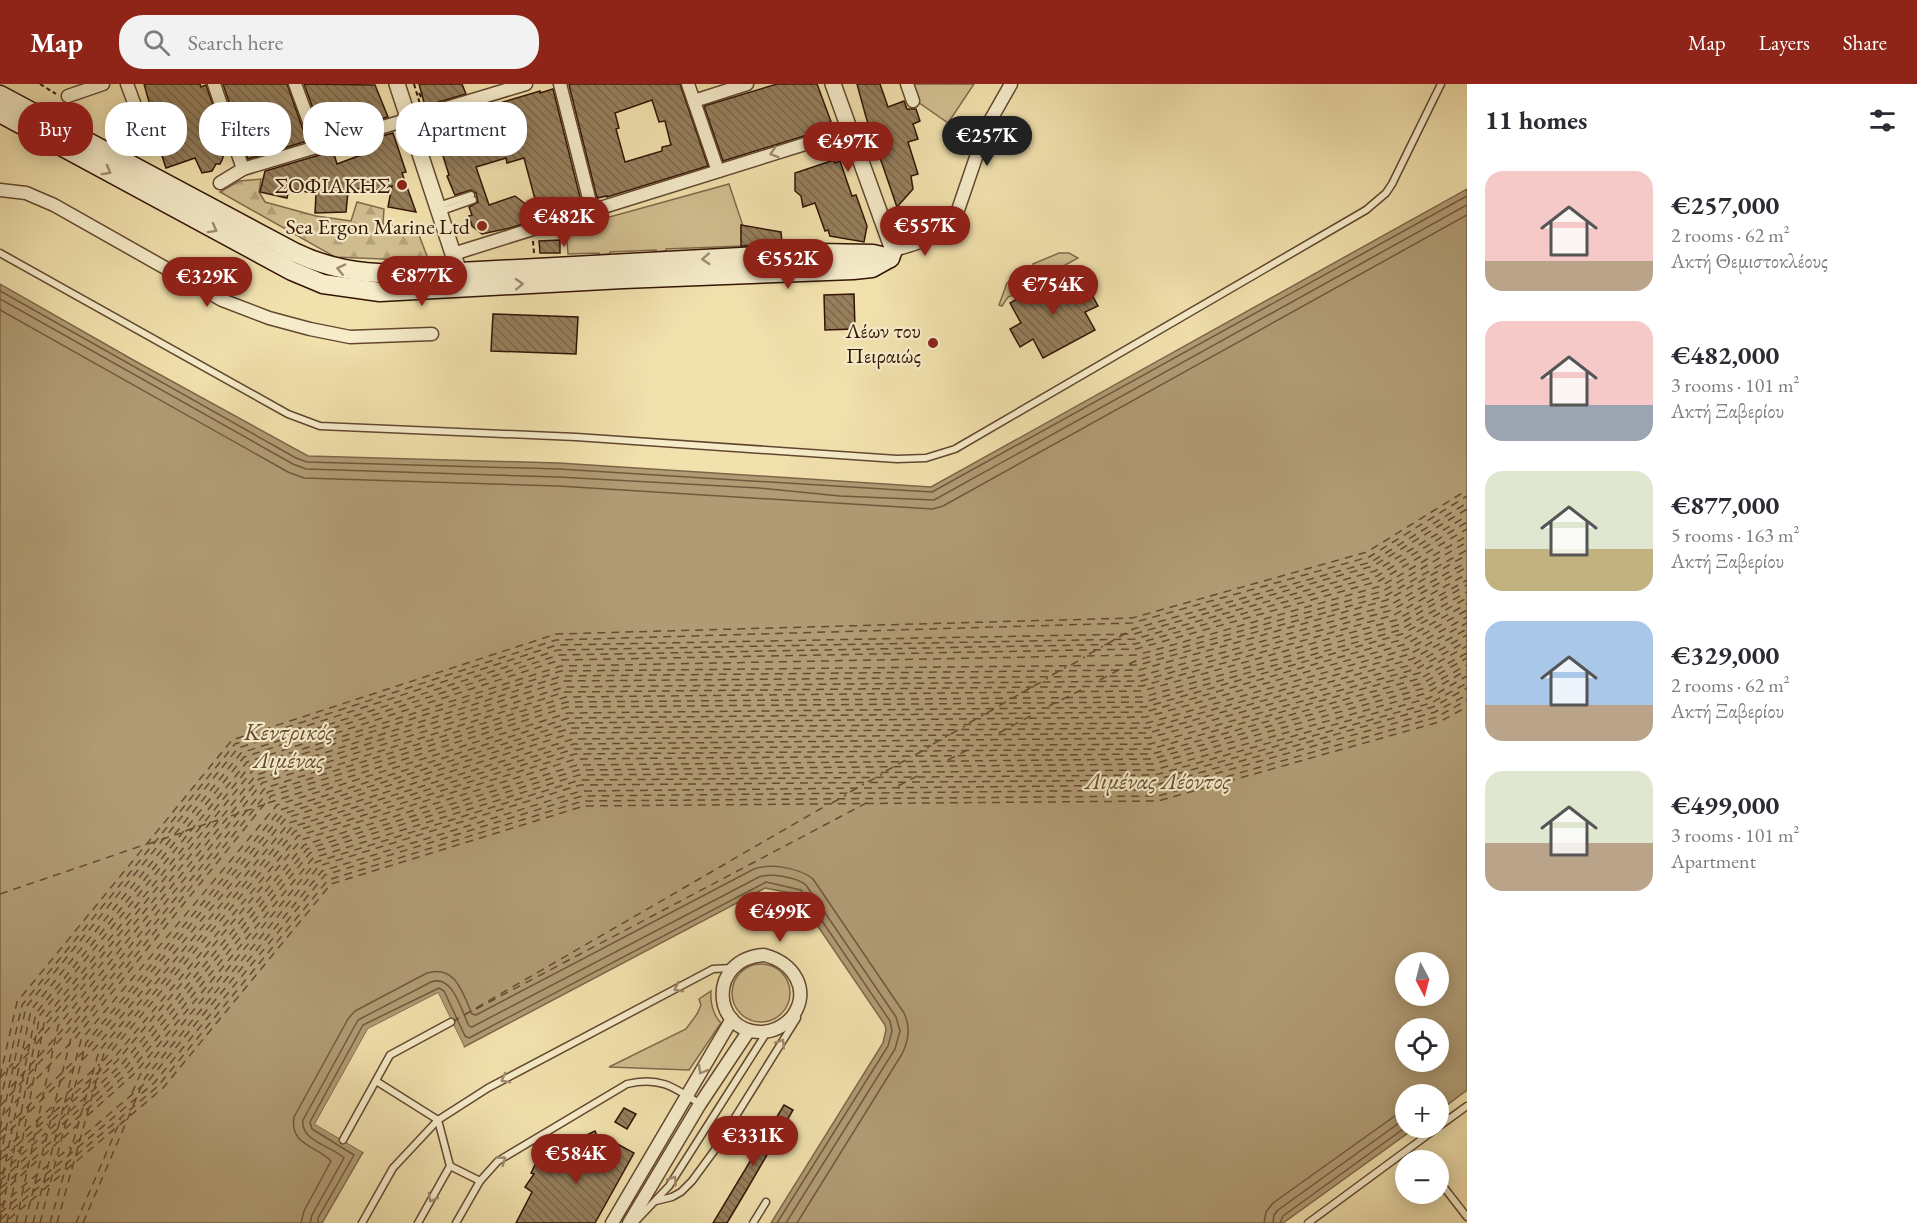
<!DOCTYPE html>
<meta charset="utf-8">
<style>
:root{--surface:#fff;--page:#f2f2f3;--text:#2b2b33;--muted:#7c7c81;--accent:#8f2418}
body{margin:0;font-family:"EB Garamond",serif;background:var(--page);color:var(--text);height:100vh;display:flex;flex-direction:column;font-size:22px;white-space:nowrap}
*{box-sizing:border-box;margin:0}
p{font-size:20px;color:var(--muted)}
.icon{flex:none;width:33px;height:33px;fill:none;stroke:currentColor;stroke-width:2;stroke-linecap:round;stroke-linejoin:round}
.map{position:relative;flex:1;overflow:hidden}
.side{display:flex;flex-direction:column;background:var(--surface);width:450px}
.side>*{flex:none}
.banner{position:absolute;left:18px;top:18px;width:570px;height:54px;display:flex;gap:12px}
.needle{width:39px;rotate:173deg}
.buttons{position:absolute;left:1395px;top:868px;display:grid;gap:12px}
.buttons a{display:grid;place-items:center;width:54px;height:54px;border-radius:50%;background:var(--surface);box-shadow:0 3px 15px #0003;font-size:30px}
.price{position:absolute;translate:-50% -51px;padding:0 14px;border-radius:21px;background:var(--accent);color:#fff;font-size:20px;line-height:39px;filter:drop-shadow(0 2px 3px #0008)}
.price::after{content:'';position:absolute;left:50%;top:36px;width:18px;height:14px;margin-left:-9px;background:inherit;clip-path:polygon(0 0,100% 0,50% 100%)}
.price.active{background:#222;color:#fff}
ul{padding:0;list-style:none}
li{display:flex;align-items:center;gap:18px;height:150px;padding:0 18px}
li span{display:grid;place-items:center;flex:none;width:168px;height:120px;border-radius:18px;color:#555}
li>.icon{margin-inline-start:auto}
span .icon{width:72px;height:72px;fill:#fffc;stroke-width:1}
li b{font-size:26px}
h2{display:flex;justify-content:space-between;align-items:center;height:72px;padding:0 18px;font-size:26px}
.chip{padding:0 21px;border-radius:24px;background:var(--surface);box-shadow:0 3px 15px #0003;font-size:21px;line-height:54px}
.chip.active{background:var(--accent);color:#fff}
header{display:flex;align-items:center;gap:36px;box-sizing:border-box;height:84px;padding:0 30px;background:var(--accent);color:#fff}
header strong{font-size:28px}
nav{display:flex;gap:33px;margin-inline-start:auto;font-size:21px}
.search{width:420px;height:54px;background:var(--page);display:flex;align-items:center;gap:15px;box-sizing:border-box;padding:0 21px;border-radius:24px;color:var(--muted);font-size:22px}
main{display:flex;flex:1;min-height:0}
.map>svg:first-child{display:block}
</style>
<header>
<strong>Map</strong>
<div class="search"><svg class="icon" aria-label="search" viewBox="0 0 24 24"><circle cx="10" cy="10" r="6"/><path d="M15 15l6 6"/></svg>Search here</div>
<nav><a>Map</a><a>Layers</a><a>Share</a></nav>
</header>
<main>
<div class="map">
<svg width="1467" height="1139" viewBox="0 0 1467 1139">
<defs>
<pattern id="forest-firs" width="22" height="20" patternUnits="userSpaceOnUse" patternTransform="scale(1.5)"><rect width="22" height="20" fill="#d1be90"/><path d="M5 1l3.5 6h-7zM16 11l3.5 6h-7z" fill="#b4a27b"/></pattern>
<pattern id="building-back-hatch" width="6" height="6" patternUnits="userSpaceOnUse" patternTransform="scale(1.5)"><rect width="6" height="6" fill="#967f5c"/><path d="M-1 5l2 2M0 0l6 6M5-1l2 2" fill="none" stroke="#7b674a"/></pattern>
</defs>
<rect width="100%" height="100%" fill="#f1e1ad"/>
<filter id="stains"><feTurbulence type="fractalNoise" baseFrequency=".00333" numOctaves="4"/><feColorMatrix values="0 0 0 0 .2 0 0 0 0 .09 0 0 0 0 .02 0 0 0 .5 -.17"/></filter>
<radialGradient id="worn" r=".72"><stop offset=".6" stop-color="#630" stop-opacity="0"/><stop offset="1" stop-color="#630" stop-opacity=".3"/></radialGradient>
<g fill="#d1be90" stroke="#82694a" stroke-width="1.5">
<polygon points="912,0 974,0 948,39 918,18"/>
<polygon points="729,100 743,142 741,143 742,162 666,165 666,167 657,168 656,166 610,168 610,170 600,171 599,169 568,170 566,145"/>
<polygon points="1059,169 1069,169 1078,174 1056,186 1057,192 1042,200 1033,180"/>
<polygon points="1022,187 1032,206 1019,213 1015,210 1008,213 1002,222 999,221 1007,199"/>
<circle cx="761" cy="909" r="29"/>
<path d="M711,907c-1,11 2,24 10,32l-32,47 -80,-3 77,-38 11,-15 4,-9 -2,-6z"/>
</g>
<polygon fill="url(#forest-firs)" stroke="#82694a" stroke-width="1.5" points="261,95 259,108 265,118 316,132 351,137 357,118 384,125 383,140 417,146 429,177 335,173 220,108 239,97"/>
<path fill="#b09b74" stroke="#7e6548" stroke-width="1.5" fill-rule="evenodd" d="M1467,105v901l-28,21 -1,-16h-32v33h9l-132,95h-512l112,-180 3,-13 -1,-5 -89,-131 -31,-6 -301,159 -26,-54 -70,36 -53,95 48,28 -41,71h-322v-939l135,77 173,95 251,7 372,24zM1406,879h32v33h-32zM1406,945h32v33h-32z"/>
<polygon fill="#f1e1ad" points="438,909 464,963 462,965 437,913 370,948 319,1039 366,1066 363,1068 315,1040 368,945"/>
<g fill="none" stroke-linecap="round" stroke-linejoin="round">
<g stroke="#72583c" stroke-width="1.5">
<polyline points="0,207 296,374 307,378 559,385 932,408 1467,112"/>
<polyline points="0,215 293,380 306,385 558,393 759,404 840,412 934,416 1467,121"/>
<polyline points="0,226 288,388 304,394 558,402 933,425 943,422 1467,131"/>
<path d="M301,1139l3,-12 27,-50c-14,-15 -42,-16 -37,-44l54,-98 7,-8 72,-38c29,-9 36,21 45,41l4,1 278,-146c16,-6 46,-1 59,10l91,134c7,14 5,27 -2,41l-105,169"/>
<path d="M310,1139l2,-8 32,-57c-12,-12 -44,-17 -41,-38l55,-100 73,-38c22,-8 30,28 38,44l3,1 287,-150c12,-4 37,0 47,8l90,132 4,14 -5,18 -109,174"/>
<polyline points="318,1139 318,1134 354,1071 312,1045 310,1038 363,941 439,904 444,907 465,952 469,954 766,798 801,806 890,937 892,947 888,962 777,1139"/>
<polyline points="1264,1139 1266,1128 1273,1119 1406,1024"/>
<polyline points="1273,1139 1274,1131 1278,1126 1406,1034"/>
<polyline points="1280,1139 1283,1132 1406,1043"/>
</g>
<g stroke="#654a31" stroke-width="1.5" stroke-dasharray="8 6" stroke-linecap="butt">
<polyline points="1107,560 1133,545 1371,478 1467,419"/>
<polyline points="1089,570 1103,562"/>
<polyline points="1129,580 1138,576 1383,507 1467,458"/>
<polyline points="1071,581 1085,573"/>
<polyline points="1052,591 1066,583"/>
<polyline points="1100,596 1124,583"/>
<polyline points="1034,602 1048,594"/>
<polyline points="1049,622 1085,604"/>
<polyline points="987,629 1030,604"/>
<polyline points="969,639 983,631"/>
<polyline points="999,649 1034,630"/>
<polyline points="951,650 965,642"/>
<polyline points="933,660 947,652"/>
<polyline points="915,671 929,663"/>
<polyline points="948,676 973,663"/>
<polyline points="886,687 911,673"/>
<polyline points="868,698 882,690"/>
<polyline points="898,702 923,689"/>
<polyline points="850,708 864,700"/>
<polyline points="268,719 567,623 1144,618 1400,546 1467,508"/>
<polyline points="832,719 846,711"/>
<polyline points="231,732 263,721"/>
<polyline points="185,747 218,736"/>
<polyline points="148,760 181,749"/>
<polyline points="0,810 144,761"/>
<polyline points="476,925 872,716"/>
<polyline points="452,938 827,721"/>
<polyline points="38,950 253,686 561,587 1138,581 1385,512 1467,466"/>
<polyline points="36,960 256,691 562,592 1139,586 1387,516 1467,471"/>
<polyline points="24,966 35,954"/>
<polyline points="39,972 63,945 262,699 564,603 1141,597 1392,526 1467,483"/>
<polyline points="78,973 90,961 283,730 570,639 1146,633 1406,560 1467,526"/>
<polyline points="82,976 95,964 286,734 571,644 1147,639 1408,565 1467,533"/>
<polyline points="103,977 295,747 574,660 1149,654 1414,580 1467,551"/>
<polyline points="14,985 33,964"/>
<polyline points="0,993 17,918 232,656 556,550 1132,534 1367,468 1467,406"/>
<polyline points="0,994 13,979"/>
<polyline points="11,1003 36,975"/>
<polyline points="27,1005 76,953 271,712 567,618 1143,613 1398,541 1467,501"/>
<polyline points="132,1009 140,991 316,778 580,696 1155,691 1429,614 1467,592"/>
<polyline points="72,1018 117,977 301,756 575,670 1151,665 1419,589 1467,562"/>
<polyline points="0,1019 22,921 235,660 556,556 1132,539 1369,473 1467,412"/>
<polyline points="56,1019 100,980"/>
<polyline points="0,1022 67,948 265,704 565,608 1142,602 1394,531 1467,490"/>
<polyline points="133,1022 145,994 319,782 580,701 1155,696 1431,619 1467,599"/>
<polyline points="70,1027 122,980 304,761 576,675 1152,670 1421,594 1467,569"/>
<polyline points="29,1028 79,979"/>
<polyline points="54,1028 113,975 298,752 574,665 1150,660 1416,585 1467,557"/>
<polyline points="5,1029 24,1009"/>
<polyline points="87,1032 136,988 313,774 579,691 1154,686 1427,609 1467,586"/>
<polyline points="16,1034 75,976"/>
<polyline points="52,1036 68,1021"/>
<polyline points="0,1045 26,923 238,664 557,561 1134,550 1373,482 1467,425"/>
<polyline points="50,1045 66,1030"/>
<polyline points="65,1045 131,986 310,769 578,686 1153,680 1425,604 1467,581"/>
<polyline points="25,1047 53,1022"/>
<polyline points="0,1049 12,1037"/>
<polyline points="36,1050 48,1040"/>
<polyline points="63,1054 84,1035"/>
<polyline points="0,1056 25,1032"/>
<polyline points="74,1060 149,996 322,787 581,707 1156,701 1433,623 1467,604"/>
<polyline points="16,1062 51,1031"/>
<polyline points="45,1063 62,1048"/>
<polyline points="3,1067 22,1050"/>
<polyline points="21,1071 46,1049"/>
<polyline points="43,1072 59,1057"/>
<polyline points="58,1073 71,1063"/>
<polyline points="0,1074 31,926 241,669 558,566 1135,555 1375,487 1467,432"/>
<polyline points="0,1076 13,1065"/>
<polyline points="7,1077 33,1054"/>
<polyline points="56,1082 154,999 325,791 582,712 1157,706 1435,628 1467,611"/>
<polyline points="66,1086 163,1004 331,800 584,722 1158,717 1439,638 1467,623"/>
<polyline points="0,1090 17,1075"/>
<polyline points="0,1097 126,983 307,765 577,681 1152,675 1423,599 1467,574"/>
<polyline points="1,1104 42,1067"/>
<polyline points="0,1105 36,929 244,673 559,571 1135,560 1377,492 1467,438"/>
<polyline points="43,1106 63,1089"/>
<polyline points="24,1109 52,1085"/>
<polyline points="0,1111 39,1075"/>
<polyline points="0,1122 54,1076"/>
<polyline points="0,1129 20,1112"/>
<polyline points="1,1135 158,1002 328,796 583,717 1158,712 1437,633 1467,616"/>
<polyline points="9,1135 40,1109"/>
<polyline points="0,1138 40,931 247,678 560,576 1136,565 1379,497 1467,445"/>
<polyline points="7,1139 45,934 250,682 561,582 1137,571 1381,502 1467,452"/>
<polyline points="16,1139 58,942 259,695 563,597 1140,592 1390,521 1467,478"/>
<polyline points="25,1139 72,950 268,708 566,613 1142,607 1396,536 1467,496"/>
<polyline points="33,1139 81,956 277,721 568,629 1145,623 1402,550 1467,514"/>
<polyline points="40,1139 86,959 280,726 569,634 1145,628 1404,555 1467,520"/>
<polyline points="50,1139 99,967 289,739 572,649 1148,644 1410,570 1467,539"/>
<polyline points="57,1139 104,969 292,743 573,655 1148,649 1412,575 1467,545"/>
<polyline points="76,1139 121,1035"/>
<polyline points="83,1139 131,1027"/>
</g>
</g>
<g fill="url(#building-back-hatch)" stroke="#331405" stroke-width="1.5" fill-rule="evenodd">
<polygon points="144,0 200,0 201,3 206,1 227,62 222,76 220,80 216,80 212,87 202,89 195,74 166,84 152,41 155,39"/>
<polygon points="223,0 287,0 307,57 248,75"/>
<polygon points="304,0 375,1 388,33 323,52"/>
<polygon points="419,0 462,0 466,10 425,22"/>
<path d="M571,0h109l28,82 -101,31v-1l-10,2 -28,-113zM652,16l7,22 6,-1 6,24 -9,2v4l-37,11 -9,-33 3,-1 -4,-15z"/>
<polygon points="777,0 817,0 833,43 723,77 704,22"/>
<polygon points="857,0 880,0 888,23 904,17 907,25 916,25 920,37 913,40 918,55 908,58 918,90 911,92 913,105 897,123 866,33"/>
<path d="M553,5l29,116 -72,23 -28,6 -10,-8 -3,-10 3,-1 -3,-8 9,-5 -2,-9 -5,-3 -16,5 -1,-2 -7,-17 2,-1 -17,-54 39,-12 6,18 30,-9 -4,-16 37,-11v2zM506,74l1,5 17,-5 15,56 -24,-18 -26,9 -13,-38z"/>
<polygon points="393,49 406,88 402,89 416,128 388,123 392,102 378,106 365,106 364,103 348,108 346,128 315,129 316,110 289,104 287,114 260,108 265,87 333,67 337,80 361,71 357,59"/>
<polygon points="834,76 835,79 840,77 852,112 856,111 867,142 864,158 830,152 828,146 825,147 815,119 803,123 801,112 795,107 795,89"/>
<polygon points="741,141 781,148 782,160 741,162"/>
<polygon points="560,156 560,169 540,169 539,157"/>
<polygon points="1064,190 1075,209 1087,202 1098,222 1085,228 1095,246 1043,274 1033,255 1020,263 1010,245 1021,239 1010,219"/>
<polygon points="854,210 855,245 825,246 824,211"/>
<polygon points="493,230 578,233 576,270 491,267"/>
<polygon points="784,1021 793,1026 746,1107 727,1139 713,1139"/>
<polygon points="624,1024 636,1030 627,1045 615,1038"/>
<polygon points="595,1047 602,1063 614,1058 634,1069 595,1139 516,1139 532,1108 525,1103 534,1090 531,1089 538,1075 559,1084 589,1070 580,1054"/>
</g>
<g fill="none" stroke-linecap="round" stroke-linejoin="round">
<defs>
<g id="service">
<polyline points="438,122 471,111"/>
<polyline points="439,128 473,116"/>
<polyline points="0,169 288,330 320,342 576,353 897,375 926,374 955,365 1366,126 1386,109 1392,100 1441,0"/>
<polyline points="376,997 438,1036 450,1082"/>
<polyline points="1438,1043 1467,1022"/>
<polyline points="343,1056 390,971 451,938"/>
<polyline points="1439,1097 1467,1133"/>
<polyline points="656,1117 672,1113 681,1108 692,1097 714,1067 797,934"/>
<polyline points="362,1139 393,1084 438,1036 488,1004 713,885 732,884"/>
<polyline points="418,1139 450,1082 480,1097"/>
<path d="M456,1139l24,-42 18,-20 129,-77c32,-8 47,3 73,20"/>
<polyline points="634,1139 669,1102 767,948"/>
<polyline points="753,1139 766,1118"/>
<polyline points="1308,1139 1437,1044"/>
</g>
<g id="minor">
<polyline points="127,0 146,51"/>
<polyline points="214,0 243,85"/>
<polyline points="295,0 318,62"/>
<polyline points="560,0 592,126"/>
<polyline points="688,0 718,87"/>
<polyline points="907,0 913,17"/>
<polyline points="68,12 103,0"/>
<polyline points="694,17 747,0"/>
<polyline points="220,99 243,85 526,0"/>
<polyline points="0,106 26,109 54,121 222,216 269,234 310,245 350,253 432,250"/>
<path d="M893,166c25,-6 50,-14 64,-37l29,-85 25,-44"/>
<polyline points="453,170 850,46"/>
<path d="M764,871c29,7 48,35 28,62 -8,9 -19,15 -32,15 -48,-1 -53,-73 4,-77z"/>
<polyline points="612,1139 732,935"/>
<polyline points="629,1139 700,1020 748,948"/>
</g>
<g id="tertiary">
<polyline points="397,0 459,188 460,197"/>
<polyline points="833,0 893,166"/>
</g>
<g id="secondary">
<path d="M0,11l294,157c55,27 105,22 165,20l359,-19 55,1 17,4"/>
<polyline points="0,29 292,187 323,200 380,208 623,195 853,186 872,184 890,174 893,166"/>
</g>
</defs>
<use href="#service" stroke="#62472f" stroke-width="9"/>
<use href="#minor" stroke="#62472f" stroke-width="15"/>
<use href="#tertiary" stroke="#62472f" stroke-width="18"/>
<use href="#secondary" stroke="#331405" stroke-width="21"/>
<g stroke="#331405" stroke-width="2" stroke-dasharray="4.5 3" stroke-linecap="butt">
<polyline points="40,0 56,10"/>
<polyline points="414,0 420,20"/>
<polyline points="419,9 421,13"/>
<polyline points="433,40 438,54"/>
<polyline points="431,52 434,51 441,61"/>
<polyline points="533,157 534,169"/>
</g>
<use href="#service" stroke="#f6ecca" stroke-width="6"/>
<use href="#minor" stroke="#f6ecca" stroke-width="12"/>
<use href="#tertiary" stroke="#f6ecca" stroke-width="15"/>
<use href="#secondary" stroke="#f6ecca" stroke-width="18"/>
</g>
<defs><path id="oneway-chevron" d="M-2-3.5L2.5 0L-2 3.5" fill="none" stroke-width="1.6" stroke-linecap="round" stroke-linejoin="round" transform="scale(1.5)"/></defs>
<g stroke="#9e8b71">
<use href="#oneway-chevron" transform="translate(774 69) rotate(163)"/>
<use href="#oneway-chevron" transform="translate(107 87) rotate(29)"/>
<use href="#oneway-chevron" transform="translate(213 145) rotate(29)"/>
<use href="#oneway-chevron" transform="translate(706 175) rotate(177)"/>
<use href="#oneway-chevron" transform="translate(341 185) rotate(-167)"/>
<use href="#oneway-chevron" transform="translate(519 200) rotate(-3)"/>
<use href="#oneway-chevron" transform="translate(678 904) rotate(153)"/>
<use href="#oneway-chevron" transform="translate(781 959) rotate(-58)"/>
<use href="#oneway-chevron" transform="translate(702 986) rotate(120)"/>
<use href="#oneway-chevron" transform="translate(505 995) rotate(152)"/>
<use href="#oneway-chevron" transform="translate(502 1076) rotate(-36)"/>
<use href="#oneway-chevron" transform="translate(673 1096) rotate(-56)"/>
<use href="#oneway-chevron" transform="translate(432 1114) rotate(119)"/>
</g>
<g fill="#8f2418" stroke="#f6ecca" stroke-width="2">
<circle cx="402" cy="101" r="6"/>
<circle cx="482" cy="142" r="6"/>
<circle cx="933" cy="259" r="6"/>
</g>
<g text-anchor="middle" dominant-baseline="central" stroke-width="4.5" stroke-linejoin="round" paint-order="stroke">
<g font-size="22" fill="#331405" stroke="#f6ecca" text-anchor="end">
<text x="390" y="101">ΣΟΦΙΑΚΗΣ</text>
<text x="470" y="142">Sea Ergon Marine Ltd</text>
<text x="921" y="246">Λέων του<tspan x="921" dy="25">Πειραιώς</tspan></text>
</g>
<g font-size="24" font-style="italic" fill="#654a31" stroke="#f6ecca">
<text x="289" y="647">Κεντρικός<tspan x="289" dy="28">Λιμένας</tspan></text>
<text x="1158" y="696">Λιμένας Λέοντος</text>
</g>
</g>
<rect width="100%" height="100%" filter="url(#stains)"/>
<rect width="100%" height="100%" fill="url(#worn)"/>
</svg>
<div class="buttons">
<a><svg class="needle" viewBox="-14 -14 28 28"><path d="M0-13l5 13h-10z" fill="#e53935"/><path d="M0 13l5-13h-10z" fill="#7c7c81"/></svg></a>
<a><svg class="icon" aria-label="locate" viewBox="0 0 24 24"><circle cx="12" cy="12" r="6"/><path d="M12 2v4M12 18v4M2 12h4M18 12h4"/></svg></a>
<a>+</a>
<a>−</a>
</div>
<b class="price active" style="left:987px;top:83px">€257K</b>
<b class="price" style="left:848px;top:89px">€497K</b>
<b class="price" style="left:564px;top:164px">€482K</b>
<b class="price" style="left:925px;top:173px">€557K</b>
<b class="price" style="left:788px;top:206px">€552K</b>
<b class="price" style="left:422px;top:223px">€877K</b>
<b class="price" style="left:207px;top:224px">€329K</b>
<b class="price" style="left:1053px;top:232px">€754K</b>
<b class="price" style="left:780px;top:859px">€499K</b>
<b class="price" style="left:753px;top:1083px">€331K</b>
<b class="price" style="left:576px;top:1101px">€584K</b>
<div class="banner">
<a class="chip active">Buy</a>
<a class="chip">Rent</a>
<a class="chip">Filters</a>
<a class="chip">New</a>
<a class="chip">Apartment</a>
</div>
</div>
<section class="side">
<h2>11 homes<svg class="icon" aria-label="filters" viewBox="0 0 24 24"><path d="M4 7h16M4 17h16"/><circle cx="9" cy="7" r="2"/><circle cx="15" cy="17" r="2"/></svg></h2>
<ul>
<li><span style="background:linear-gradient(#f6c9c9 75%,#b9a48a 0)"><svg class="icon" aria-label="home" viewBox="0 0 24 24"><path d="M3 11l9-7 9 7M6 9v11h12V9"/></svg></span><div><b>€257,000</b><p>2 rooms · 62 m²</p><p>Ακτή Θεμιστοκλέους</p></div></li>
<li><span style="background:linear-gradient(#f6c9c9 70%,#9aa5b1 0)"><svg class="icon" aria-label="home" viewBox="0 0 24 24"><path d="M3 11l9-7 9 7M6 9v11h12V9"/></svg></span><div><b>€482,000</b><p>3 rooms · 101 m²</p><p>Ακτή Ξαβερίου</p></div></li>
<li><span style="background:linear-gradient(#dfe7d0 65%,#c2b280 0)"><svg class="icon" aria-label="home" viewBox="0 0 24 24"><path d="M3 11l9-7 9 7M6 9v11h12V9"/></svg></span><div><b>€877,000</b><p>5 rooms · 163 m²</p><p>Ακτή Ξαβερίου</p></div></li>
<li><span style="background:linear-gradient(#a9c7e8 70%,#b9a48a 0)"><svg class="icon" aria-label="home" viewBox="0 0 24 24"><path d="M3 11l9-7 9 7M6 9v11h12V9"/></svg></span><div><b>€329,000</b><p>2 rooms · 62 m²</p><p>Ακτή Ξαβερίου</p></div></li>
<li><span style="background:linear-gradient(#dfe7d0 60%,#b9a48a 0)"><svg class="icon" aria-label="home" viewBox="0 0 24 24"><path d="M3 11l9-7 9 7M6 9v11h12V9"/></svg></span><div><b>€499,000</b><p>3 rooms · 101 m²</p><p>Apartment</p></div></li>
</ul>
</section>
</main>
